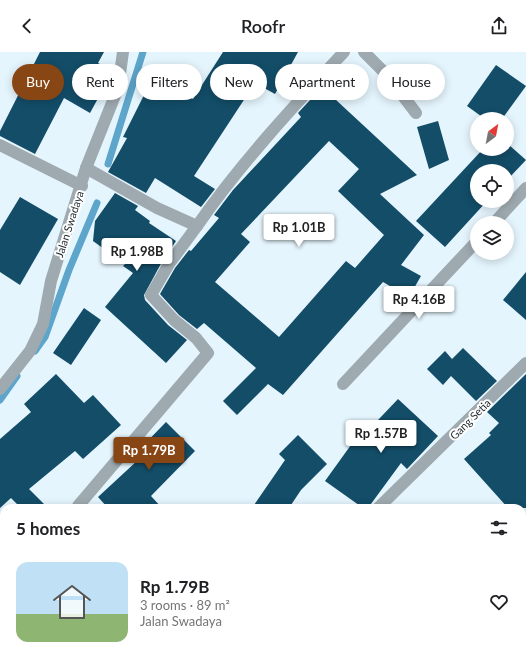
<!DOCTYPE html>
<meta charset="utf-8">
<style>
:root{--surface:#fff;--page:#f2f2f2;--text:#202124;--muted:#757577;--line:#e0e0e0;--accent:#884614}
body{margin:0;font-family:Lato,sans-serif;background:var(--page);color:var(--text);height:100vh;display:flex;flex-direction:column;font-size:15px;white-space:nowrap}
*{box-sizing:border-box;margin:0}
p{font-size:13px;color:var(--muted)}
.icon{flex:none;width:22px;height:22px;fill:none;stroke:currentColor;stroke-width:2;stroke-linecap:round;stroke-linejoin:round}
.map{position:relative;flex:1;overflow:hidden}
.drawer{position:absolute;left:0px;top:452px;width:526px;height:156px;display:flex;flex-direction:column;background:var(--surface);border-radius:12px 12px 0 0;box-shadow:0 2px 10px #0003}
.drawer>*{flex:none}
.banner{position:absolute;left:12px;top:12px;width:502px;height:36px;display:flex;gap:8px}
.needle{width:26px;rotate:32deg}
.buttons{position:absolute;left:470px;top:60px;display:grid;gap:8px}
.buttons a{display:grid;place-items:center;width:44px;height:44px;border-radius:50%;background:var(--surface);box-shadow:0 2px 10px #0003;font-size:20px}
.price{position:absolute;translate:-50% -34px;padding:0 9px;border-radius:4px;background:#fff;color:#222;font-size:13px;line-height:26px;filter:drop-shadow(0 1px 2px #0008)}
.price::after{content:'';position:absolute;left:50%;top:24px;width:12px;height:9px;margin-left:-6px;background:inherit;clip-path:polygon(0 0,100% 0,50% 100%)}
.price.on{background:var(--accent);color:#fff}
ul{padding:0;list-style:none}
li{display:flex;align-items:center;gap:12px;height:100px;padding:0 16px}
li+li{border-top:1px solid var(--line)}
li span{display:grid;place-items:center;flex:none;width:112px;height:80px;border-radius:12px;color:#555}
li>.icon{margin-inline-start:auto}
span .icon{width:48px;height:48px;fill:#fffc;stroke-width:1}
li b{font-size:17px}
h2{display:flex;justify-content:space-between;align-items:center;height:48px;padding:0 16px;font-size:17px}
.pill{padding:0 14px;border-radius:18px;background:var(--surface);box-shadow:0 2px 10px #0003;font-size:14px;line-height:36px}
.pill.on{background:var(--accent);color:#fff}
header{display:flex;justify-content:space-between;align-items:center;height:52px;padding:0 16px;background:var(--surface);font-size:18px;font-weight:600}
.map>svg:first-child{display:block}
</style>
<header><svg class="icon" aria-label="back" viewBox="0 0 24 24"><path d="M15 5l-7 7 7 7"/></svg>Roofr<svg class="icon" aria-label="share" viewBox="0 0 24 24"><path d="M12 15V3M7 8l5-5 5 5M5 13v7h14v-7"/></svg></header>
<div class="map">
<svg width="526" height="608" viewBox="0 0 526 608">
<rect width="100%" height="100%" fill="#e5f5fd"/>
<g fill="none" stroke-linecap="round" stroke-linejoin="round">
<g stroke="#5da5ca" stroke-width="7">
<polyline points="108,112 143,0"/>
<polyline points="35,299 45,285 69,218 97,151"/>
<polyline points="0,348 17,324"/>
</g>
</g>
<g fill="#134d68" fill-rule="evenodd">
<polygon points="40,0 104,0 98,11 113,19 90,61 64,46 35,102 0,84 0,79"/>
<polygon points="223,0 298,0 275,42 255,31 194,124 215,137 201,155 155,126 146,141 108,120 127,86 123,85 149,33 162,40 167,31 193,47"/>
<polygon points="496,13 526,34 502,67 485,67 467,54"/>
<path d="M322,35l95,88 -37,19 44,41 -23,30 20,11 -12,21 -26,-15 -100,113 -15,-11 -31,31 -14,-14 33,-33 -52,-45 -7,6 -18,-14 -19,-21 15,-26 14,-18 2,1 28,-33 -5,-3 19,-25 68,-73 -3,-4zM329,89l30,28 -21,22 46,44 -29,33 -9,-7 -67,76 -64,-55 35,-40 -9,-8z"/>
<polygon points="438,69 449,108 429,117 417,75"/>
<polygon points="507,91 526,108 507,128 507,119 477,119 477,149 487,149 445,195 416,169 483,97 507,97"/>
<polygon points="115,141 138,154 135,158 150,169 149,171 176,189 163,208 144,243 145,248 168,273 187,288 166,311 105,255 133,221 123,214 125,212 93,189 95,169"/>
<polygon points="20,145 58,167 20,233 0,220 0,178"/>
<polygon points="526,220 526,268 503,248"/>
<polygon points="84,256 101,268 71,313 53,301"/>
<polygon points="463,296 497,329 476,349 451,324 443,333 427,317 445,299 452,307"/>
<polygon points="56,322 84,351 93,343 121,373 83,407 75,399 29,437 48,456 21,456 11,446 0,456 0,387 31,360 24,352"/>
<polygon points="526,322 526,456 508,456 464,407 491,383 489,381 499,371 487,360"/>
<polygon points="398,347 438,384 407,417 401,411 368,456 363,456 325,429 356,386 359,388"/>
<polygon points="166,370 195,399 151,444 162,456 108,456 98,445 138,408 133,404"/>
<polygon points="298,383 327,412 301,438 289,456 252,456 285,408 279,402"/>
</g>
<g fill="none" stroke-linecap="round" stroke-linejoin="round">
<g stroke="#9faab0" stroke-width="12">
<polyline points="364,0 387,23 416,61"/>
<polyline points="0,93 82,134"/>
<path d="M86,116l71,40 40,18c43,-62 95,-118 147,-174"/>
<polyline points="494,171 526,136"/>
<polyline points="343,332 477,189"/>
<polyline points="0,337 30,299 43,272 51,229 86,116 118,36 123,0"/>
<polyline points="78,454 208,301 196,286 174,268 151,243 169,212 197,174"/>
<polyline points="378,456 526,311"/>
<polyline points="522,590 526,585"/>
<polyline points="505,608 509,604"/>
</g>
</g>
<g text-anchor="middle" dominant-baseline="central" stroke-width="4" stroke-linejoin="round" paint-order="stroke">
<g font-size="11" fill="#1b252a" stroke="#fff">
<text transform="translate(69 172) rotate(-72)">Jalan Swadaya</text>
<text transform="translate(470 367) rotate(-45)">Gang Setia</text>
</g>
</g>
</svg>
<div class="buttons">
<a><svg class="needle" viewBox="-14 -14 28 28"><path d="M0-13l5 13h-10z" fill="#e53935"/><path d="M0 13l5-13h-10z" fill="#757577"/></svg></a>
<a><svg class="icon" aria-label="locate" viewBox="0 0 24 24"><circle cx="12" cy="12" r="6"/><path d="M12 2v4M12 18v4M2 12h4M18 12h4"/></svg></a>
<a><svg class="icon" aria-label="layers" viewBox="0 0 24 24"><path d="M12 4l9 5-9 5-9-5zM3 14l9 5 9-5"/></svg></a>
</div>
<b class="price" style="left:299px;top:196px">Rp 1.01B</b>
<b class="price" style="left:137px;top:220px">Rp 1.98B</b>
<b class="price" style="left:419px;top:268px">Rp 4.16B</b>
<b class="price" style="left:381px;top:402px">Rp 1.57B</b>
<b class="price on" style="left:149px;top:419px">Rp 1.79B</b>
<div class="banner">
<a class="pill on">Buy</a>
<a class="pill">Rent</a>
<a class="pill">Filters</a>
<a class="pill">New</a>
<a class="pill">Apartment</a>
<a class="pill">House</a>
</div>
<section class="drawer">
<h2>5 homes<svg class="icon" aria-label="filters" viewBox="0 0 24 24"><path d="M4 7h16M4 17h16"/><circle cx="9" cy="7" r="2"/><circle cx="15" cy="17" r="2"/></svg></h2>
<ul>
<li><span style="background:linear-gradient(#bfe0f5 65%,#8fb573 0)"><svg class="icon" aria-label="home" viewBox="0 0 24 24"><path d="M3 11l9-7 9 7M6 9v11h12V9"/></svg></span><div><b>Rp 1.79B</b><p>3 rooms · 89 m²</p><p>Jalan Swadaya</p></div><svg class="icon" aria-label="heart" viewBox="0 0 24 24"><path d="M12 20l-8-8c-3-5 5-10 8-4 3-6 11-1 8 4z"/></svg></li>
</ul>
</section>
</div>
